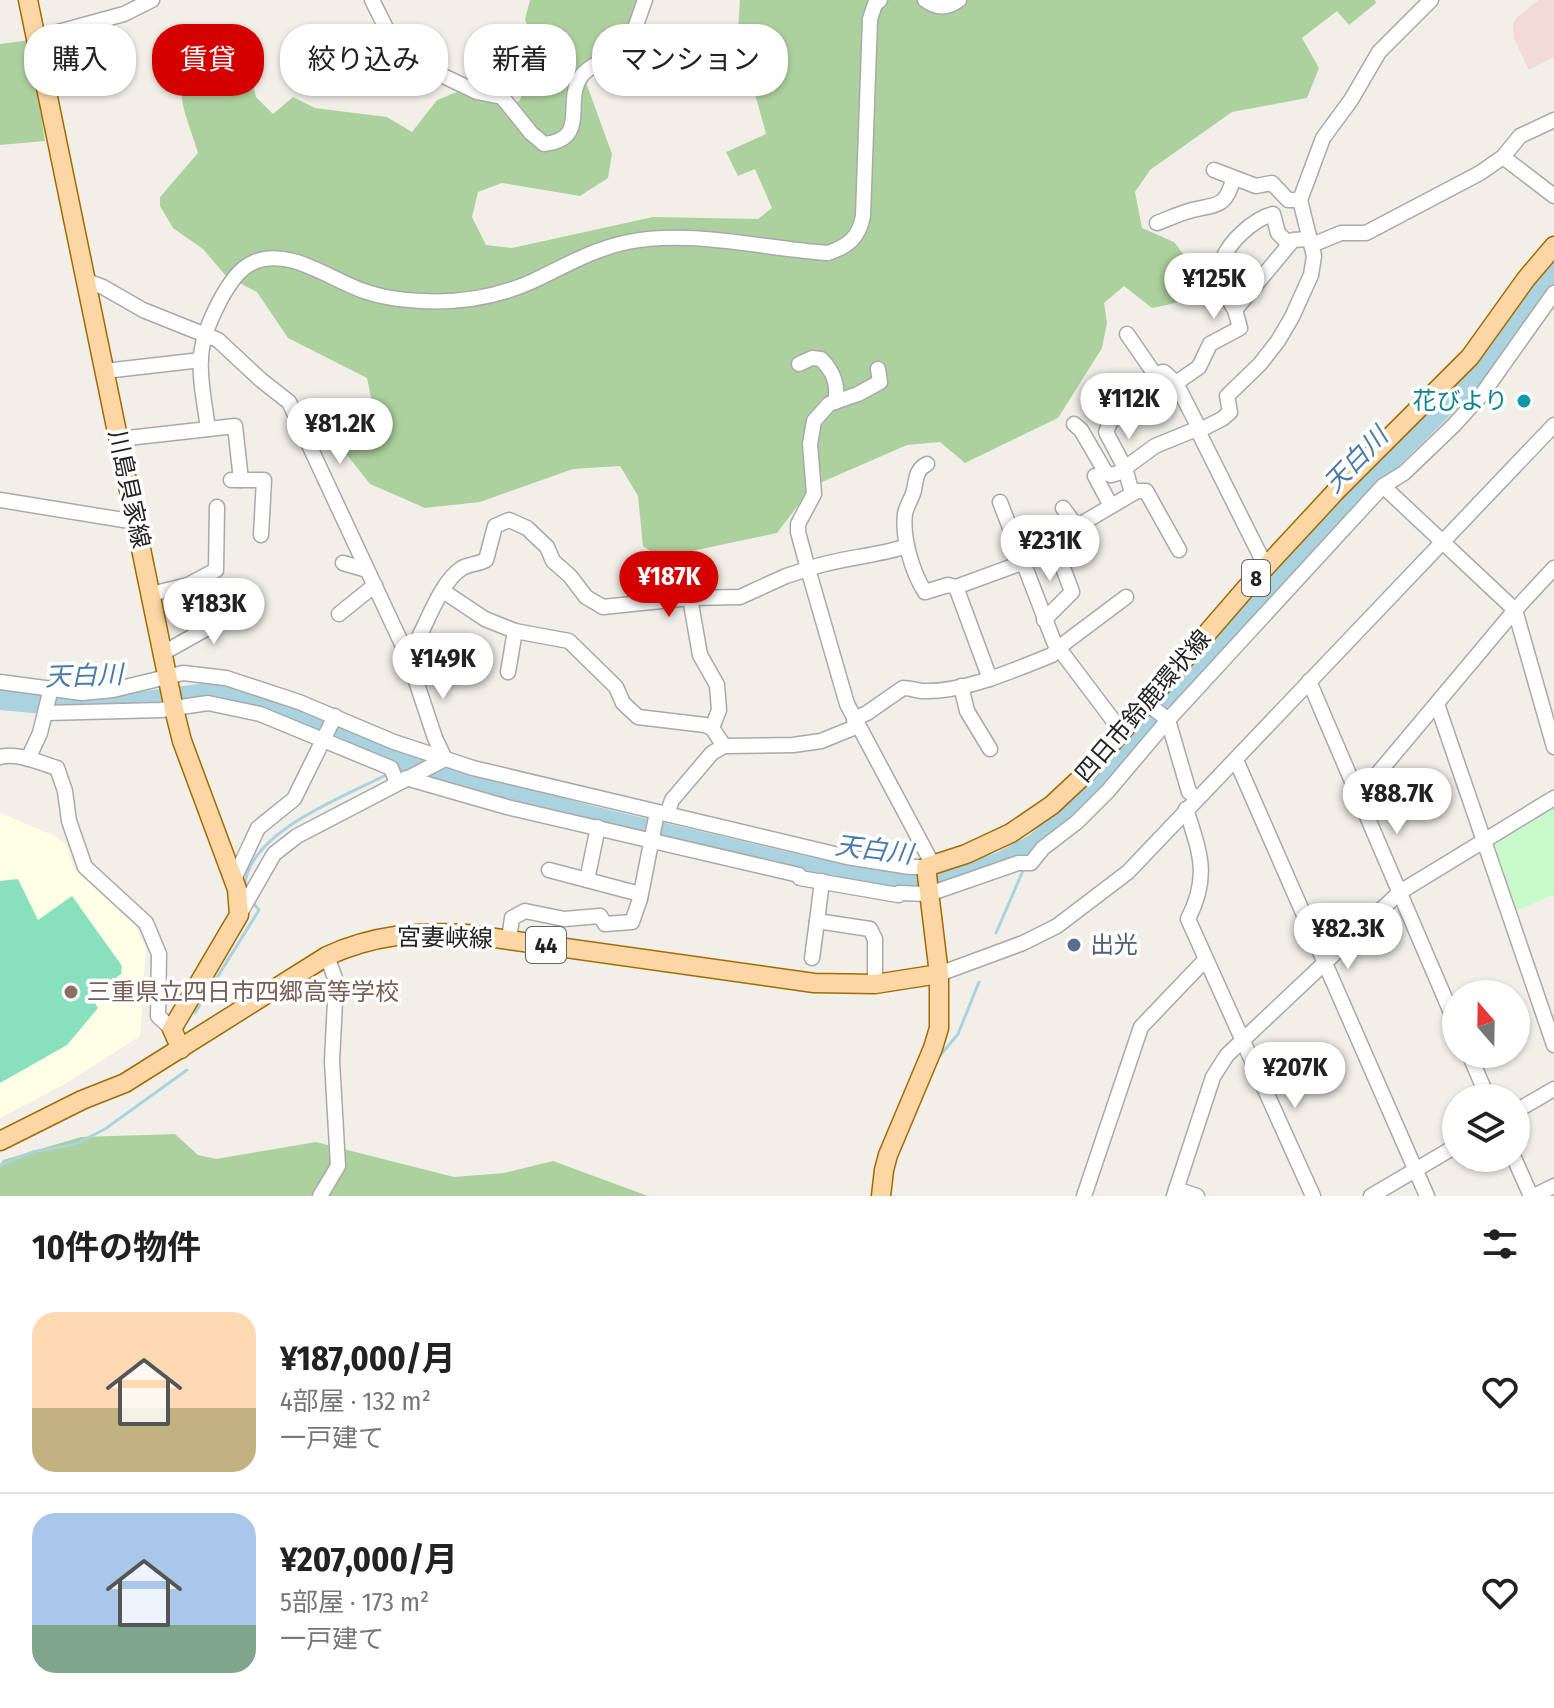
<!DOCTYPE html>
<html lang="ja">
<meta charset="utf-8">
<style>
:root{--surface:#fff;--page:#f6f6f6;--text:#222;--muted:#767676;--line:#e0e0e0;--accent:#d40000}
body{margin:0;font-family:"Fira Sans Condensed","Noto Sans JP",sans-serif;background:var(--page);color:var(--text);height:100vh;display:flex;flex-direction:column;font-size:30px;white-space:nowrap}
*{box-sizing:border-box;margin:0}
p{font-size:26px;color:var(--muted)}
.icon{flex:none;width:44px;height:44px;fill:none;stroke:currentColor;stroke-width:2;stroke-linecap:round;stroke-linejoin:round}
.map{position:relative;height:1196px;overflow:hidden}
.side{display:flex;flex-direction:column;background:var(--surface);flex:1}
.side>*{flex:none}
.top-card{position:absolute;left:24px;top:24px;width:800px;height:72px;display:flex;gap:16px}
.needle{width:52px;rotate:340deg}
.fabs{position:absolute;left:1442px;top:980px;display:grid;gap:16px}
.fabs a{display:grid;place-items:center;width:88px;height:88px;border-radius:50%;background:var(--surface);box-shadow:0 2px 6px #0004;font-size:40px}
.price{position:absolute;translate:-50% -68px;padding:0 18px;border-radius:28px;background:#fff;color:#222;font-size:26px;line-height:52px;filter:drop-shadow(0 2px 4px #0008)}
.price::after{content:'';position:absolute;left:50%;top:48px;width:24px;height:18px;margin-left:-12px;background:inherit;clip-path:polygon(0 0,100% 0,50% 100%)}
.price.selected{background:var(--accent);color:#fff}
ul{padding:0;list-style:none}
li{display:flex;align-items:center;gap:24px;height:200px;padding:0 32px}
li+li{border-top:2px solid var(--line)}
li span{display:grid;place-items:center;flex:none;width:224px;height:160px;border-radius:24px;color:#555}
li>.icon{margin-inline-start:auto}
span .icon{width:96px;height:96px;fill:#fffc;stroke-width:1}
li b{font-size:34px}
h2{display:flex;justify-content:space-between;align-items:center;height:96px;padding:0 32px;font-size:34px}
.chip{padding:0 28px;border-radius:32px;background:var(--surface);box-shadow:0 2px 6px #0004;font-size:28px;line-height:72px}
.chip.selected{background:var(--accent);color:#fff}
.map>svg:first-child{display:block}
</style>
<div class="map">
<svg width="1554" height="1196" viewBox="0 0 1554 1196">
<rect width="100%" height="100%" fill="#f2efe9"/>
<polygon fill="#f2dad9" points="1539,0 1554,0 1554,57 1529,70 1514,39 1513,25 1516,18"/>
<polygon fill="#ffffe5" points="0,813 55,836 66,845 74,869 135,926 146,949 140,1036 63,1085 0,1118"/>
<g fill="#add19e">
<path d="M530,0h110l-11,39 -49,27 32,88 -4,24 -28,18 -78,-13 -24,9 -6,25 14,28 26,3 141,-31 105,2 14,-11 -17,-39 -17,7 -12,-24 40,-18 -28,-103 2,-31h635l1,3 -27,22 -12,-14 -35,27 17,30 -12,30 -75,14 -82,58 -15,22 7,36 32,14 30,39c-9,20 -33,23 -52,27l-28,-22 -20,17 3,20 -5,25 -44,70 -93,45 -25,-21 -33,3 -94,41 -36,47 -104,22h-17l-13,-9 -5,-50 -18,-30 -47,3 -93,33 -55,6 -55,-24 -34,-43v-9l27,-16 9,-14 -5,-24 -79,-40 -31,-46 -31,-16 -23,-27 -30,-21 -13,-22v-9l38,-44c-20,-64 -29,-63 17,-118l26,-1 15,63 17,17 20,-17 22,11 72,9 25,15 25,-32 25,-10 51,14 7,-4 15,-50 -10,-31z"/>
<polygon points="30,40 45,141 0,145 0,44"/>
<polygon points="175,1134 198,1155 216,1159 316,1142 454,1177 504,1173 553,1161 648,1196 0,1196 0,1165 3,1160 81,1137"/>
</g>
<polygon fill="#c8facc" points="1554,807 1554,895 1517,910 1513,909 1492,846 1494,842"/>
<polygon fill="#88e0be" points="18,879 38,920 72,896 122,966 121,974 91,997 98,1008 67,1045 0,1083 0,881"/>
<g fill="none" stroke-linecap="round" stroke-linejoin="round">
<g stroke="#aad3df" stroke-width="3">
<polyline points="399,769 408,764"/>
<polyline points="1029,856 1034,844"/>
<path d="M245,884c5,-53 101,-88 143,-110"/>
<polyline points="996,933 1025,866"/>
<polyline points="195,1013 259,910 254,904"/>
<polyline points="938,1058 958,1034 979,982"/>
<polyline points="0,1165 33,1152 76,1144 105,1129 187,1070"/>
</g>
<polyline stroke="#aad3df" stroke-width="20" points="0,700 75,707 137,702 215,692 273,701 341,729 376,753 451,778 588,815 813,868 905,884 954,878 1000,862 1034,844 1076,807 1189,676 1371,479 1468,384 1527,310 1554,268"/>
<defs>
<g id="minor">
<path d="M372,0l15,30 21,23 29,20 40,19 25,5 29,36 13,11c47,-5 18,-43 38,-69 11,-13 36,-20 51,-27l1,-17 11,-31"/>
<path d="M925,0c12,9 22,9 34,0"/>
<polyline points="36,38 124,14 152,0"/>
<polyline points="1503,157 1554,196"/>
<polyline points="1214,170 1256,186 1272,183 1288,200 1300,200"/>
<path d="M1157,223c11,-4 21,-9 32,-12 24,-7 37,-1 44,-32"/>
<polyline points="1312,245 1341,233 1366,233 1480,173 1503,157 1520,136 1554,120"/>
<polyline points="87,281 103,287 143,310 218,340 261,380 289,402 408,657 435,738 445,759"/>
<path d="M1235,310c-8,-12 -19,-34 -13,-49 7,-20 32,-42 51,-47l5,19 11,11"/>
<polyline points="1127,334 1156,376"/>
<path d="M799,364l13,-6 9,1c12,12 18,25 14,43"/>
<path d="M878,369l2,13 -22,12 -29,10 -15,17 -4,23 4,50 -16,30v8l10,37c32,-12 67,-12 99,-23"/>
<polyline points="105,371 201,360"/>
<polyline points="1074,424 1081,430 1106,473 1111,475 1125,471"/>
<path d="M208,429c-3,-24 -9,-50 -7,-73 2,-26 27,-82 51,-93 37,-18 81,19 115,29 17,6 36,8 54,9 38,2 77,-4 112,-20 32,-15 60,-32 95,-39 63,-13 137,7 200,11 21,-7 31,-16 35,-37l7,-197 5,-15 5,-4"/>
<polyline points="1197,429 1266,567"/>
<polyline points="1198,431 1222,419 1230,412 1227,396 1260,364 1278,341 1292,317 1311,275 1314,256 1300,200 1323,138 1351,100 1379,52 1431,0"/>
<polyline points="119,439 235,426 241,480"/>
<path d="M927,464c-11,5 -11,16 -13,26 -2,9 -8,16 -9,24 -3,23 7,58 20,78l23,-7 8,2 68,-25"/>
<polyline points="1125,468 1106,432 1115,412 1162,372 1164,372 1176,383"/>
<polyline points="1095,476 1111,506"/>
<polyline points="231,480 264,480 261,535"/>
<polyline points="1383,486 1515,610 1554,747"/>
<polyline points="1132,493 1125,468 1155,446 1199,428 1176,383 1199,367 1210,344 1240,328 1235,310 1293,240 1309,239"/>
<polyline points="0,500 136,522"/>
<polyline points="1000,502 1054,642 1122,732"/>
<polyline points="1063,508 1077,527"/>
<polyline points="1022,554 1055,546 1081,524 1137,491 1146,491 1179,550"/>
<polyline points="343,563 367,570"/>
<polyline points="956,587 990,679"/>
<polyline points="443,591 485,619 515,631 569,641 616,687 623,703 638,717 705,725 712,728 724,746"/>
<polyline points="151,594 188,585 216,570 217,507"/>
<polyline points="690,598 700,655 717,685 719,710 712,728"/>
<polyline points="339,614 375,585"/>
<polyline points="1044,620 1072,592 1055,546"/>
<polyline points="163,653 247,606"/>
<path d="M408,657c16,-23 30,-74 54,-89 7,-4 17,-4 24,-8l9,-34 14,-6 18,8 20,19 6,14 17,15 16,21 17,10 87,-9 50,-1 46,-21 22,-7 39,135 86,161"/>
<polyline points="508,672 515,631"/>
<polyline points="1309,681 1456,1024"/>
<polyline points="0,682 82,693 113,690 183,673 226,678 299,702 394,742 473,768 847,857 910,867 926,867"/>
<polyline points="961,686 967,711 990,749"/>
<polyline points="1147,703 1168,720 1189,792 1197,798"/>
<polyline points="1437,704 1554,1045"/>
<polyline points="46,713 161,710 208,703 260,714 391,768 397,783"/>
<path d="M854,719l13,-6 36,-25c6,0 12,2 19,3 41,2 92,-21 130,-36l6,-7 68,-51"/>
<path d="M0,757c18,-5 40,6 57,11l8,23 4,30 16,46 61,56 13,31 -1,62 14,13"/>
<polyline points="28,759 40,733 51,688"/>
<polyline points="1236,760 1427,1196"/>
<polyline points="406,778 507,807 799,875 800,878 898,895 899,893 929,894 1018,863 1031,863 1043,848 1077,822 1108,791 1168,720 1383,486 1404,473 1454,425 1483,393 1554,293"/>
<polyline points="1359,796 1515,610 1554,568"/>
<path d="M1186,809c14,44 24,67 2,110l125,277"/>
<polyline points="667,814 672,800 712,753 724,746 793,745 821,741 858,726"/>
<polyline points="549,870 640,894"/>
<polyline points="234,879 258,828 294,799 335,716"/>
<polyline points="587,880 598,827"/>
<polyline points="822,881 817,921 870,929 875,939 875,984"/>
<polyline points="239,915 274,854 297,836 445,759"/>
<polyline points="509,939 512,918 525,911 564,919 600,916 605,924 632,922 640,899 657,812"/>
<polyline points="812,958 817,921"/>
<polyline points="939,974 1023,943 1057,926 1128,872 1554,425"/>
<polyline points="1469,1054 1488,1098"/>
<polyline points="1516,1111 1554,1089"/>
<polyline points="1514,1158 1531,1196"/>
<polyline points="1176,1189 1197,1196"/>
<polyline points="320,1196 338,1166 332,1061 336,981 327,956"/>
<polyline points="1084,1196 1141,1027 1205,960"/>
<polyline points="1174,1196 1213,1077 1227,1055 1400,892 1554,798"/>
<polyline points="1371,1196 1456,1146"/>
<polyline points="1534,1196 1554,1186"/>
</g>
<g id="major">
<polyline points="28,0 174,709 182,741 237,889 239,915 172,1029 181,1049"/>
<path d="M0,1141l82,-41 43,-17 202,-127c46,-21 90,-25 140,-22l347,49 61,1 64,-10"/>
<polyline points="881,1196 884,1170 888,1155 933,1048 939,1028 939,974 926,867 966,854 1011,833 1052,805 1085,774 1248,586 1337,490 1470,357 1526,279 1554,246"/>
</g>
</defs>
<use href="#minor" stroke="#a9a9a9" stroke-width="17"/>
<use href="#major" stroke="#a06b00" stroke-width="21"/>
<use href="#minor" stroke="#fff" stroke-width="14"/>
<use href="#major" stroke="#fcd6a4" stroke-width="18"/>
</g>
<circle fill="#0f9aa8" stroke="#fff" stroke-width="3" cx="1524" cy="401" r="8"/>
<circle fill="#5c6f8a" stroke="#fff" stroke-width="3" cx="1074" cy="945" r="8"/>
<circle fill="#8d6e63" stroke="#fff" stroke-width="3" cx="71" cy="992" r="8"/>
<g text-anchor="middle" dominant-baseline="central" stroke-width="7" stroke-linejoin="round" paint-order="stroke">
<g fill="#fff" stroke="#646464" stroke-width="2">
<rect x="1242" y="560" width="28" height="36" rx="6"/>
<rect x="526" y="927" width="40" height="36" rx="6"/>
</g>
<g font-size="22" font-weight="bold" fill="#222">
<text x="1256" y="578">8</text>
<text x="546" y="945">44</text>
</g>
<g font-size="24" fill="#0d838f" stroke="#fff" text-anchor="end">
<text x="1508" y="401">花びより</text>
</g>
<g font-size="24" fill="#222" stroke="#fff">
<text transform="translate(129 489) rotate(78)">川島貝家線</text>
<text transform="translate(1143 706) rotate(-49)">四日市鈴鹿環状線</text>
<text transform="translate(445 938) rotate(1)">宮妻峡線</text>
</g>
<g font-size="24" fill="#4e5e75" stroke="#fff" text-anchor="start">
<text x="1090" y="945">出光</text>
</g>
<g font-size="24" fill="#785e54" stroke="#fff" text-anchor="start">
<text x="87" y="992">三重県立四日市四郷高等学校</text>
</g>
<g font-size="26" font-style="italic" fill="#4a7aab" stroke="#fff">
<text transform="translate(1356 460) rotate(-46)">天白川</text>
<text transform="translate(84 676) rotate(-2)">天白川</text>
<text transform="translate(874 850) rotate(7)">天白川</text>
</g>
</g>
</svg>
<div class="fabs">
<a><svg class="needle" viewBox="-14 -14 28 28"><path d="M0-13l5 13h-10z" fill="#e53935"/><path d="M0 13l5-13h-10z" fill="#767676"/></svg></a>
<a><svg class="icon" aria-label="layers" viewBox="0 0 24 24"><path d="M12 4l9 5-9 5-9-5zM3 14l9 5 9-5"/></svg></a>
</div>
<b class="price" style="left:1214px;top:321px">¥125K</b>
<b class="price" style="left:1129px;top:441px">¥112K</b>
<b class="price" style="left:340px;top:466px">¥81.2K</b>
<b class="price" style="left:1050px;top:583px">¥231K</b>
<b class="price selected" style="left:669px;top:619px">¥187K</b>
<b class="price" style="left:214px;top:646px">¥183K</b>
<b class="price" style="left:443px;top:701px">¥149K</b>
<b class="price" style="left:1397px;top:836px">¥88.7K</b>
<b class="price" style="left:1348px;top:971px">¥82.3K</b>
<b class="price" style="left:1295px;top:1110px">¥207K</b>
<div class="top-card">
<a class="chip">購入</a>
<a class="chip selected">賃貸</a>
<a class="chip">絞り込み</a>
<a class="chip">新着</a>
<a class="chip">マンション</a>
</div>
</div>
<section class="side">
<h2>10件の物件<svg class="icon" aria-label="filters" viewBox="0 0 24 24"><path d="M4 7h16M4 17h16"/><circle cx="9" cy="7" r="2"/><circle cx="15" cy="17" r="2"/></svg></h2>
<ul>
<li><span style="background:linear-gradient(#ffd9b3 60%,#c2b280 0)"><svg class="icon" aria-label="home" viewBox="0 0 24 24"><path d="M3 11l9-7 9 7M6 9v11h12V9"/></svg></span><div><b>¥187,000/月</b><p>4部屋 · 132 m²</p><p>一戸建て</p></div><svg class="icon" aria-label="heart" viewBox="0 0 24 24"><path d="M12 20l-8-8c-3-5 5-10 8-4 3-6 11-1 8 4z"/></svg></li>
<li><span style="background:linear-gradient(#a9c7e8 70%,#7fa58c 0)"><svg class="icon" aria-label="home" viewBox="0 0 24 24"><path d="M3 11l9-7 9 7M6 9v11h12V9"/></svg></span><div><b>¥207,000/月</b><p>5部屋 · 173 m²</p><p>一戸建て</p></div><svg class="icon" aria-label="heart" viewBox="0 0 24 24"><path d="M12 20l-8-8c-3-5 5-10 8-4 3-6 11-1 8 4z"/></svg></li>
</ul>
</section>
